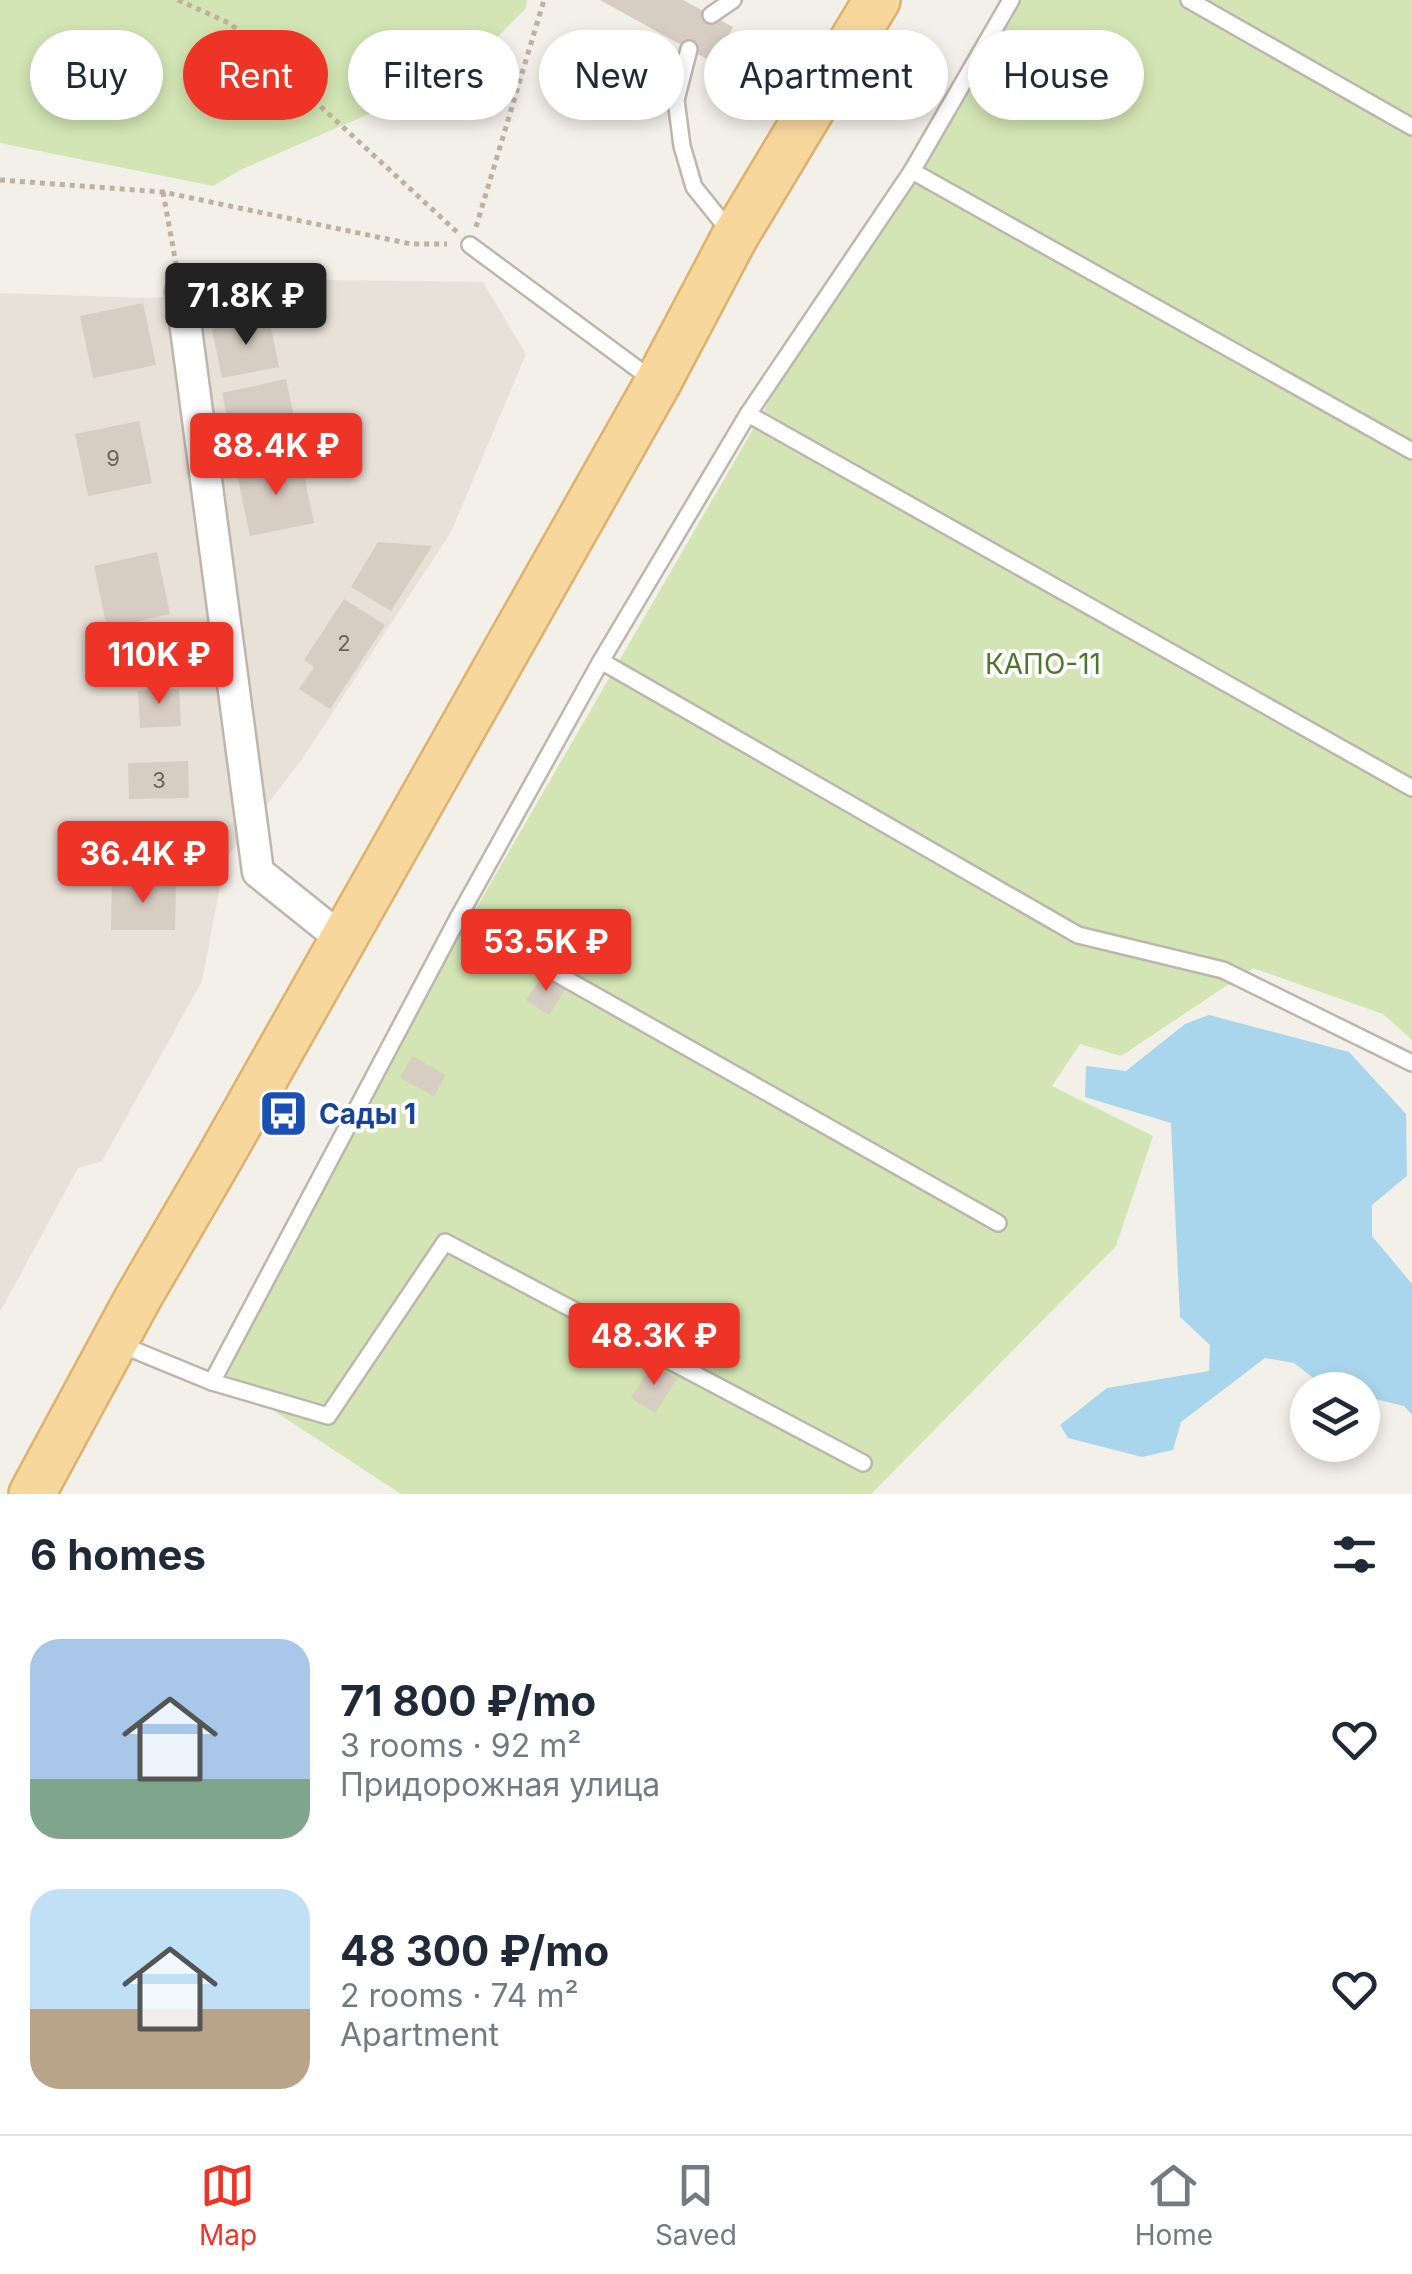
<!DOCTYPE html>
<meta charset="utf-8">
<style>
:root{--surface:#fff;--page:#f2f2f3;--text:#1f2937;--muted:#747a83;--line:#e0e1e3;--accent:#ed3427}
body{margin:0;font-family:Inter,sans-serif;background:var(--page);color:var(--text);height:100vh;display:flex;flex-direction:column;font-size:38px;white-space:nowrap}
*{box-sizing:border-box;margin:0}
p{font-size:32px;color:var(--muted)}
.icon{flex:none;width:55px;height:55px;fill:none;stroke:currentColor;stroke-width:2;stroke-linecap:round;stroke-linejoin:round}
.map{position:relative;height:1494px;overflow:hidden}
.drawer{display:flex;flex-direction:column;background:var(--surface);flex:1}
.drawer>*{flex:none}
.top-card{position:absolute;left:30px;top:30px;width:1352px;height:90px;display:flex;gap:20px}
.fabs{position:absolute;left:1290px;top:1372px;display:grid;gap:20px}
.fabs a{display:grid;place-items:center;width:90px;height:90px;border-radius:50%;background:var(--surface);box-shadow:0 5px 15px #0003;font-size:50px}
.price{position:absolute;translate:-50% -85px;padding:0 22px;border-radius:10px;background:var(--accent);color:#fff;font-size:32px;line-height:65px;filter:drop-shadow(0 2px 5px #0008)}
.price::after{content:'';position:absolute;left:50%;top:60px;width:30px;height:22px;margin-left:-15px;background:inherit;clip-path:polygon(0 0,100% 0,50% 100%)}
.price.active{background:#222;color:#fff}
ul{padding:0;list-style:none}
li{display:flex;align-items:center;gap:30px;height:250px;padding:0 30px}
li span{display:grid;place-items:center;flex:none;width:280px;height:200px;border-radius:30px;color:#555}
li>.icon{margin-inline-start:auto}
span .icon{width:120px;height:120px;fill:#fffc;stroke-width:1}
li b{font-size:42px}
h2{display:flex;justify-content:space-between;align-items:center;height:120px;padding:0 30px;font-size:42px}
.chip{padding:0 35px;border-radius:45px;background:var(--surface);box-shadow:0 5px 15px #0003;font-size:35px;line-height:90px}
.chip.active{background:var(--accent);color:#fff}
.tabs{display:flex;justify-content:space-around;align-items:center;height:140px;border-top:2px solid var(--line);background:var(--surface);font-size:28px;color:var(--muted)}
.tabs a{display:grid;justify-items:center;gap:5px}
.tabs .active{color:var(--accent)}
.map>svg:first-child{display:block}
</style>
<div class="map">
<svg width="1412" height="1494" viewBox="0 0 1412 1494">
<rect width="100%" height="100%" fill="#f3efe9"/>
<polygon fill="#e7e1d7" points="324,280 483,282 526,354 451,532 302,759 225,860 202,981 102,1161 78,1168 0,1312 0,293 148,298 185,296"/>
<g fill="#d3e5b4">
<polygon points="0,0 527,0 526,8 475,60 371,113 240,170 213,186 0,143"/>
<polygon points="1001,0 1412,0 1412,1040 1383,1014 1253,968 1121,1056 1080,1044 1052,1086 1153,1136 1116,1246 871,1494 401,1494 210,1369"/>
</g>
<polygon fill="#a9d6ec" points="1209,1015 1349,1052 1406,1114 1407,1176 1372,1205 1372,1236 1412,1284 1412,1415 1404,1406 1371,1398 1363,1404 1362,1390 1329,1390 1294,1363 1265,1358 1181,1422 1173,1450 1142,1457 1068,1438 1060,1425 1107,1388 1209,1371 1210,1345 1180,1317 1171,1123 1085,1097 1086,1066 1126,1071 1185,1024"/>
<g fill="#d7cdc2">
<polygon points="600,0 683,0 733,27 714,63"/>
<polygon points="143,303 156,365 93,378 80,316"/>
<polygon points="269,318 279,367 222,378 212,329"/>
<polygon points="286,379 296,427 232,441 222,393"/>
<polygon points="139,421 152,483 88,496 75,434"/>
<polygon points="301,461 314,523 250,536 237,474"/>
<polygon points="378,542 432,546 391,611 351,587"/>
<polygon points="157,552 170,614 107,628 94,566"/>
<polygon points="344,599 385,625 330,709 299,689 314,667 304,660"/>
<polygon points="160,680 160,690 179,689 181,726 140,728 138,691 148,690 148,681"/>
<polygon points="188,761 189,798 129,799 128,763"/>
<polygon points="112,882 176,883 175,930 111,930"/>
<polygon points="544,974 566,988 549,1015 526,1000"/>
<polygon points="412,1056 446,1075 434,1096 400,1078"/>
<polygon points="652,1364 677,1379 655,1413 631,1398"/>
</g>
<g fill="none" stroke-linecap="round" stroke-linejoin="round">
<defs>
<g id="service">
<polyline points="1189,0 1412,127"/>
<polyline points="711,15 733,0"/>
<polyline points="689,49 676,100 682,146 694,187 731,233"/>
<polyline points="912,171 1412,451"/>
<polyline points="470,245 654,381"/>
<polyline points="748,414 1412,788"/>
<polyline points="601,661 1078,935 1223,970 1412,1063"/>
<polyline points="458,918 998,1223"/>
<polyline points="117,1343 212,1382 458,918 601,661 748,414 912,171 1011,0"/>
<polyline points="212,1382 328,1416 445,1242 863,1463"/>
</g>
<polyline id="minor" points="181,291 258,872 343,940"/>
<polyline id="primary" points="32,1494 138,1298 219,1159 657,384 734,238 877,0"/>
</defs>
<use href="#service" stroke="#beb6ac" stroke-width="20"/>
<use href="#minor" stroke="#beb6ac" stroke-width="35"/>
<use href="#primary" stroke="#ddb26e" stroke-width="50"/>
<g stroke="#bfb19e" stroke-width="5" stroke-dasharray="5 5" stroke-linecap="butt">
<polyline points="178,0 231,24 457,232"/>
<polyline points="0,180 163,192 411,244 447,244"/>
<polyline points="163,192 176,264"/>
<polyline points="476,227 544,0"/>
</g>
<use href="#service" stroke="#fff" stroke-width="15"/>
<use href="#minor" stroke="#fff" stroke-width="30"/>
<use href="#primary" stroke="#f8d79d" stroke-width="45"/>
</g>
<defs>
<symbol id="bus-square" viewBox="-11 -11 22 22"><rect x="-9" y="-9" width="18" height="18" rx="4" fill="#1a4fb4" stroke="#fff"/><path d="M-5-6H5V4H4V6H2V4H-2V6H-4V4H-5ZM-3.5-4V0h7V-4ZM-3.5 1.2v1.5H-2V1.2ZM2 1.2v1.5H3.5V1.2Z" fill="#fff"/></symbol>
</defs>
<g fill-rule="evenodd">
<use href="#bus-square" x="256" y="1086" width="55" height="55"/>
</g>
<g text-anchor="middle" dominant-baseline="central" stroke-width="8" stroke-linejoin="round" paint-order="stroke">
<g font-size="22" fill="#6b635a">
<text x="113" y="458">9</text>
<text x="344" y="643">2</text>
<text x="159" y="780">3</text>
</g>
<g font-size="28" fill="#4f752e" stroke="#fff">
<text x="1043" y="664">КАПО-11</text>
</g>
<g font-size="28" font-weight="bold" fill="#164399" stroke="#fff" text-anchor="start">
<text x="319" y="1114">Сады 1</text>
</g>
</g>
</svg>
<div class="fabs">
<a><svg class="icon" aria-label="layers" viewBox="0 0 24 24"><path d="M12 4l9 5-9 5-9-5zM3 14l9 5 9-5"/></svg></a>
</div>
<b class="price active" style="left:246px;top:348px">71.8K ₽</b>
<b class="price" style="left:276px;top:498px">88.4K ₽</b>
<b class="price" style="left:159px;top:707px">110K ₽</b>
<b class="price" style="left:143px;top:906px">36.4K ₽</b>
<b class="price" style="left:546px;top:994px">53.5K ₽</b>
<b class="price" style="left:654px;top:1388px">48.3K ₽</b>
<div class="top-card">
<a class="chip">Buy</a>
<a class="chip active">Rent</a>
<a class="chip">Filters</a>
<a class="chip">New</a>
<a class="chip">Apartment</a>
<a class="chip">House</a>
</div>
</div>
<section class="drawer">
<h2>6 homes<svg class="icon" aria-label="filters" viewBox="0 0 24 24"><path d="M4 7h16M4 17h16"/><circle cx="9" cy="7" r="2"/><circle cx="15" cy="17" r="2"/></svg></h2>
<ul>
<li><span style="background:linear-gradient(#a9c7e8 70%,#7fa58c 0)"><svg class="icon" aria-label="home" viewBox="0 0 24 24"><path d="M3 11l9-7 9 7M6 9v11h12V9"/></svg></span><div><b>71 800 ₽/mo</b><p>3 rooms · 92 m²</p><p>Придорожная улица</p></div><svg class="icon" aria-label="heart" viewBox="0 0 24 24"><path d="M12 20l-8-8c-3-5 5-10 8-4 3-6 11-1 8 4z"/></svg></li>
<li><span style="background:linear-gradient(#bfe0f5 60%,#b9a48a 0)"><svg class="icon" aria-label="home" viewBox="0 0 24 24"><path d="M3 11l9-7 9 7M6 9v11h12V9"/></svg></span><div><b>48 300 ₽/mo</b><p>2 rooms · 74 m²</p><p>Apartment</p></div><svg class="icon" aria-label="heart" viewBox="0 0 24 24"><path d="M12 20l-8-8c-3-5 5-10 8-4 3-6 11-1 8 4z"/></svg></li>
</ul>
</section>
<nav class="tabs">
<a class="active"><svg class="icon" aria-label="map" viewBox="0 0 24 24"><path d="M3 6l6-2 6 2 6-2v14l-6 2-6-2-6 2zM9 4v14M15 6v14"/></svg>Map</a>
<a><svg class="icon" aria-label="saved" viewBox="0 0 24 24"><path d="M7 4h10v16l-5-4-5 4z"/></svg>Saved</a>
<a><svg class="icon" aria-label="home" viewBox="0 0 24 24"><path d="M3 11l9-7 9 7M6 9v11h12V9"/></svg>Home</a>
</nav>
